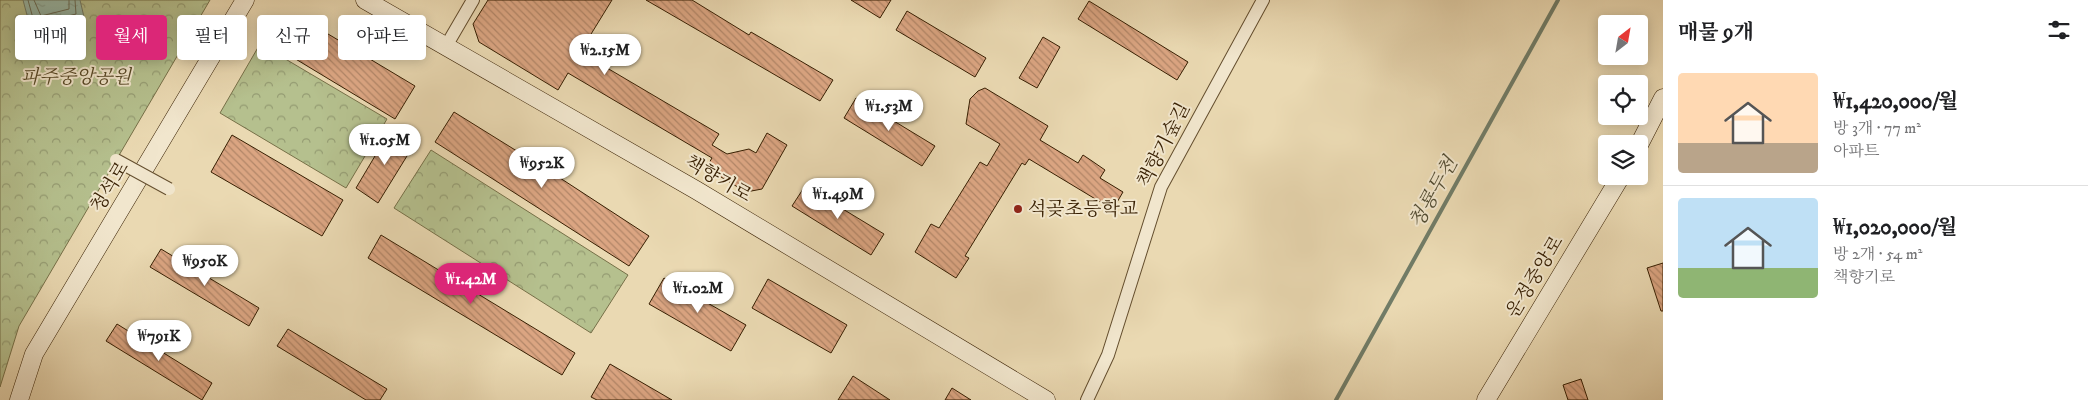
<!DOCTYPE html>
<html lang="ko">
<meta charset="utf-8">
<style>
:root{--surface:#fff;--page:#f2f2f2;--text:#202124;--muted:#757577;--line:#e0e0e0;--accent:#db2777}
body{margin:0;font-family:"IM FELL DW Pica","Noto Serif KR",serif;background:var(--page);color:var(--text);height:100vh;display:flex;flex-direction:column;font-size:19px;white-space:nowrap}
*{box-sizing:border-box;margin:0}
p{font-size:16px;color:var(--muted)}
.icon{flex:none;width:28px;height:28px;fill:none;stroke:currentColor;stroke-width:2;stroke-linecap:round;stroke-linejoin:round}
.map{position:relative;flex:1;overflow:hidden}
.drawer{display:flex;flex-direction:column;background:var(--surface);width:425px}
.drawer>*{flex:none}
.top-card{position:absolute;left:15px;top:15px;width:475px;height:45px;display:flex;gap:10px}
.needle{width:32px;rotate:31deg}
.controls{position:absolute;left:1598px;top:15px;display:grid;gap:10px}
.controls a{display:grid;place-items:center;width:50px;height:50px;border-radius:5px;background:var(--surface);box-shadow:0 2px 12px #0003;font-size:25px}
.price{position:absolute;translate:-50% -42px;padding:0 11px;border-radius:18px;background:#fff;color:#222;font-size:16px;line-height:32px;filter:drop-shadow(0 1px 2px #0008)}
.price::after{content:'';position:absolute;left:50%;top:30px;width:15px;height:11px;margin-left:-8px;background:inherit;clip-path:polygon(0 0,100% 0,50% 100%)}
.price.active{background:var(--accent);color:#fff}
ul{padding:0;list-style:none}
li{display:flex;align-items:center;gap:15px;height:125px;padding:0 15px}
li+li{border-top:1px solid var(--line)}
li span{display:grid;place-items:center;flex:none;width:140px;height:100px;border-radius:5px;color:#555}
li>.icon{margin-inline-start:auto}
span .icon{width:60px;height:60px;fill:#fffc;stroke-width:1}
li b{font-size:21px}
h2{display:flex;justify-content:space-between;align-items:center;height:60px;padding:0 15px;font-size:21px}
.chip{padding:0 18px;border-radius:5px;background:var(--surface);box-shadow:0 2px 12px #0003;font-size:18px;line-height:45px}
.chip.active{background:var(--accent);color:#fff}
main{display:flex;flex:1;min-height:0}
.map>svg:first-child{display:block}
</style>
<main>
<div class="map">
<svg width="1663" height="400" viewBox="0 0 1663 400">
<defs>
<pattern id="park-crowns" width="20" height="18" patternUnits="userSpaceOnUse" patternTransform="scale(1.25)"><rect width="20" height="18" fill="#b5c08e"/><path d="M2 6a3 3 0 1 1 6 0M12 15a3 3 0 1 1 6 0" fill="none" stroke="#949b72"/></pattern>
<pattern id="water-ripples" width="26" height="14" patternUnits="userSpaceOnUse" patternTransform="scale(1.25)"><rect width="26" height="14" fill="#98baaa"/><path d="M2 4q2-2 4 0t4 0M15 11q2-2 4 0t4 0" fill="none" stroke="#849f91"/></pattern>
<pattern id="building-back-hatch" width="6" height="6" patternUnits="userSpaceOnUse" patternTransform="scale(1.25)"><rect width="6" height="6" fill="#dba582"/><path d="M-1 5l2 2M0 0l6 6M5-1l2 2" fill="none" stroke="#b28668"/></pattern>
</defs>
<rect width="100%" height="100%" fill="#ead9b2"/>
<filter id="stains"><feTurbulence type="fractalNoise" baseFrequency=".004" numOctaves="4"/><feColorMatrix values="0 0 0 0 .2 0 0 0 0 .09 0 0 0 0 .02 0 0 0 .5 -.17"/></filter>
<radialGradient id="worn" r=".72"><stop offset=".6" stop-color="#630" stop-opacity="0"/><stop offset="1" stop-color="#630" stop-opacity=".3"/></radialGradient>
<g fill="url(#park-crowns)" stroke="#767048">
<polygon points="0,0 210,0 19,326 0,387"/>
<polygon points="260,44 387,119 346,188 220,113"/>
<polygon points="431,150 628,275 591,333 394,208"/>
</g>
<polygon fill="url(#water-ripples)" stroke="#717c67" points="23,0 80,0 84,17 31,30"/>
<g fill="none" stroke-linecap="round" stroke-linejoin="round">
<g stroke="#686c56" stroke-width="1">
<polyline points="28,0 34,22 36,24 76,14 75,0"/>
<polyline points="34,0 41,16 69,9 69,0"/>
</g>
<polyline stroke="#717c67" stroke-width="4" points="1336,400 1558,0"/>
</g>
<g fill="url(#building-back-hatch)" stroke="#371f02">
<polygon points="488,0 612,0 580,52 719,134 712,145 727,154 749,149 756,153 767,133 787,145 762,189 746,192 706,168 712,158 568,73 558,90 479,42 473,24"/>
<polygon points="646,0 692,0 749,35 751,32 833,80 820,101"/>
<polygon points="851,0 891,0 880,18"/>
<polygon points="1089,1 1188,62 1177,80 1078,19"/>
<polygon points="907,11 986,58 975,77 896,30"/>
<polygon points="303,19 415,86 395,119 284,52"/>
<polygon points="1043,37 1060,47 1037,88 1019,78"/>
<polygon points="985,88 1048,126 1040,140 1078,163 1083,155 1092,161 1105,170 1100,178 1123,192 1116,204 1110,200 1107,206 1029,159 1025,165 1022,163 965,256 969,258 956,278 915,252 931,224 939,228 980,162 987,166 1000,144 966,124 970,99 978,91"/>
<polygon points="856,98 935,146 922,166 844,118"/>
<polygon points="454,112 557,176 649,236 629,266 435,142"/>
<polygon points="391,129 415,143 378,203 356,188"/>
<polygon points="232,135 343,200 322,236 211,172"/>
<polygon points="805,186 884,234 871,255 792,206"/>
<polygon points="381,235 575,353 562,375 368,258"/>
<polygon points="161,249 259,308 249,326 150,267"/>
<polygon points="1663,263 1663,311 1661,311 1647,268"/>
<polygon points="664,278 746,325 731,351 649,304"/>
<polygon points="768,279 847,325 831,353 752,308"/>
<polygon points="117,324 212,383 202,400 106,341"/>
<polygon points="288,329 387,389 380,400 366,400 277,346"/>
<polygon points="610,364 672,400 597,400 591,397"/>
<polygon points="853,376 890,400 838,400"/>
<polygon points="1581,379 1588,400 1568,400 1563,385"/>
<polygon points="952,388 971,400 945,400"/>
</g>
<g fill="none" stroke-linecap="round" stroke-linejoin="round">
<defs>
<g id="street">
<polyline points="445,48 473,0"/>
<polyline points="1087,400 1108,355 1161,187 1263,0"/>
</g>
<g id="secondary">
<polyline points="365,0 696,190 1046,400"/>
<polyline points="1639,145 1663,98"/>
<polyline points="19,400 34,354 245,0"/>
<polyline points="1486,400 1621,176"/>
</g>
</defs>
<use href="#street" stroke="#644e2e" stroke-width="14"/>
<use href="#secondary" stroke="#371f02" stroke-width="19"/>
<use href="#street" stroke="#f1e6cd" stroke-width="12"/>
<use href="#secondary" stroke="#f1e6cd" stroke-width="18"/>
<defs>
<polyline id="street-bridge" points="116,160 169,189"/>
</defs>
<use href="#street-bridge" stroke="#644e2e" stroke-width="14" stroke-linecap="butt"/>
<use href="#street-bridge" stroke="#f1e6cd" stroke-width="12"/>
</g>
<circle fill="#8f2418" stroke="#f1e6cd" stroke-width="2" cx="1018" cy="209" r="5"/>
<g text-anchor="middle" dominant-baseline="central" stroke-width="4" stroke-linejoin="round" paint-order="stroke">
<g font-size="19" font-style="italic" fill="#564725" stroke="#f1e6cd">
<text x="76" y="77">파주중앙공원</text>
</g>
<g font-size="19" fill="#371f02" stroke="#f1e6cd">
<text transform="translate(1164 145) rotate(-63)">책향기숲길</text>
<text transform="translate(718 179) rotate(30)">책향기로</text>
<text transform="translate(110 187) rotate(-59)">청석로</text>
<text transform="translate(1535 277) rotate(-59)">운정중앙로</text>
</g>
<g font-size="19" fill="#371f02" stroke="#f1e6cd" text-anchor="start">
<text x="1028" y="209">석곶초등학교</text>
</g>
<g font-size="20" font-style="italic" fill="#544e34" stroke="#f1e6cd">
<text transform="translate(1434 193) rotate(-61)">청룡두천</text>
</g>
</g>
<rect width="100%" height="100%" filter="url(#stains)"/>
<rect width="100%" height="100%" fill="url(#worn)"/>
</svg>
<div class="controls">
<a><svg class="needle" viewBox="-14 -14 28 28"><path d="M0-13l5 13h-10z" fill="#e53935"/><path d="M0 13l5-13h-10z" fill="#757577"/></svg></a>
<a><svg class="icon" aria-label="locate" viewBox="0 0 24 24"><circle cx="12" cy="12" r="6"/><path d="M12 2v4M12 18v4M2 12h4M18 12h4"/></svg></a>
<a><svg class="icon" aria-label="layers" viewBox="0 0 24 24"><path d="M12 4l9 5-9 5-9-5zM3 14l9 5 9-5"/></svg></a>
</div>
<b class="price" style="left:605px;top:76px">₩2.15M</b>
<b class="price" style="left:889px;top:132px">₩1.53M</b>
<b class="price" style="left:385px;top:166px">₩1.05M</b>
<b class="price" style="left:542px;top:189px">₩952K</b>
<b class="price" style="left:838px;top:220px">₩1.49M</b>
<b class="price" style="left:205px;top:287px">₩950K</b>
<b class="price active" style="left:471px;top:305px">₩1.42M</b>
<b class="price" style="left:698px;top:314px">₩1.02M</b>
<b class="price" style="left:159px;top:362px">₩791K</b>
<div class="top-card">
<a class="chip">매매</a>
<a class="chip active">월세</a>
<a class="chip">필터</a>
<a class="chip">신규</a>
<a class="chip">아파트</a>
</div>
</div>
<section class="drawer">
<h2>매물 9개<svg class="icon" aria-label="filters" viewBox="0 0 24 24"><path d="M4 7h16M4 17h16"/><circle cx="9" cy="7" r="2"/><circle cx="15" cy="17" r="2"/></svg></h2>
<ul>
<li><span style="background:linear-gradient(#ffd9b3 70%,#b9a48a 0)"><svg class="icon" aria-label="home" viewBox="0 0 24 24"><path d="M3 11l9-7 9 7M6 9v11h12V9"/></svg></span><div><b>₩1,420,000/월</b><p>방 3개 · 77 m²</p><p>아파트</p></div></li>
<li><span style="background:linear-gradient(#bfe0f5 70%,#8fb573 0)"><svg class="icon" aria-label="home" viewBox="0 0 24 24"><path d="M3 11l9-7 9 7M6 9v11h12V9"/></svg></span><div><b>₩1,020,000/월</b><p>방 2개 · 54 m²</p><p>책향기로</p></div></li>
</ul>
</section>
</main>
